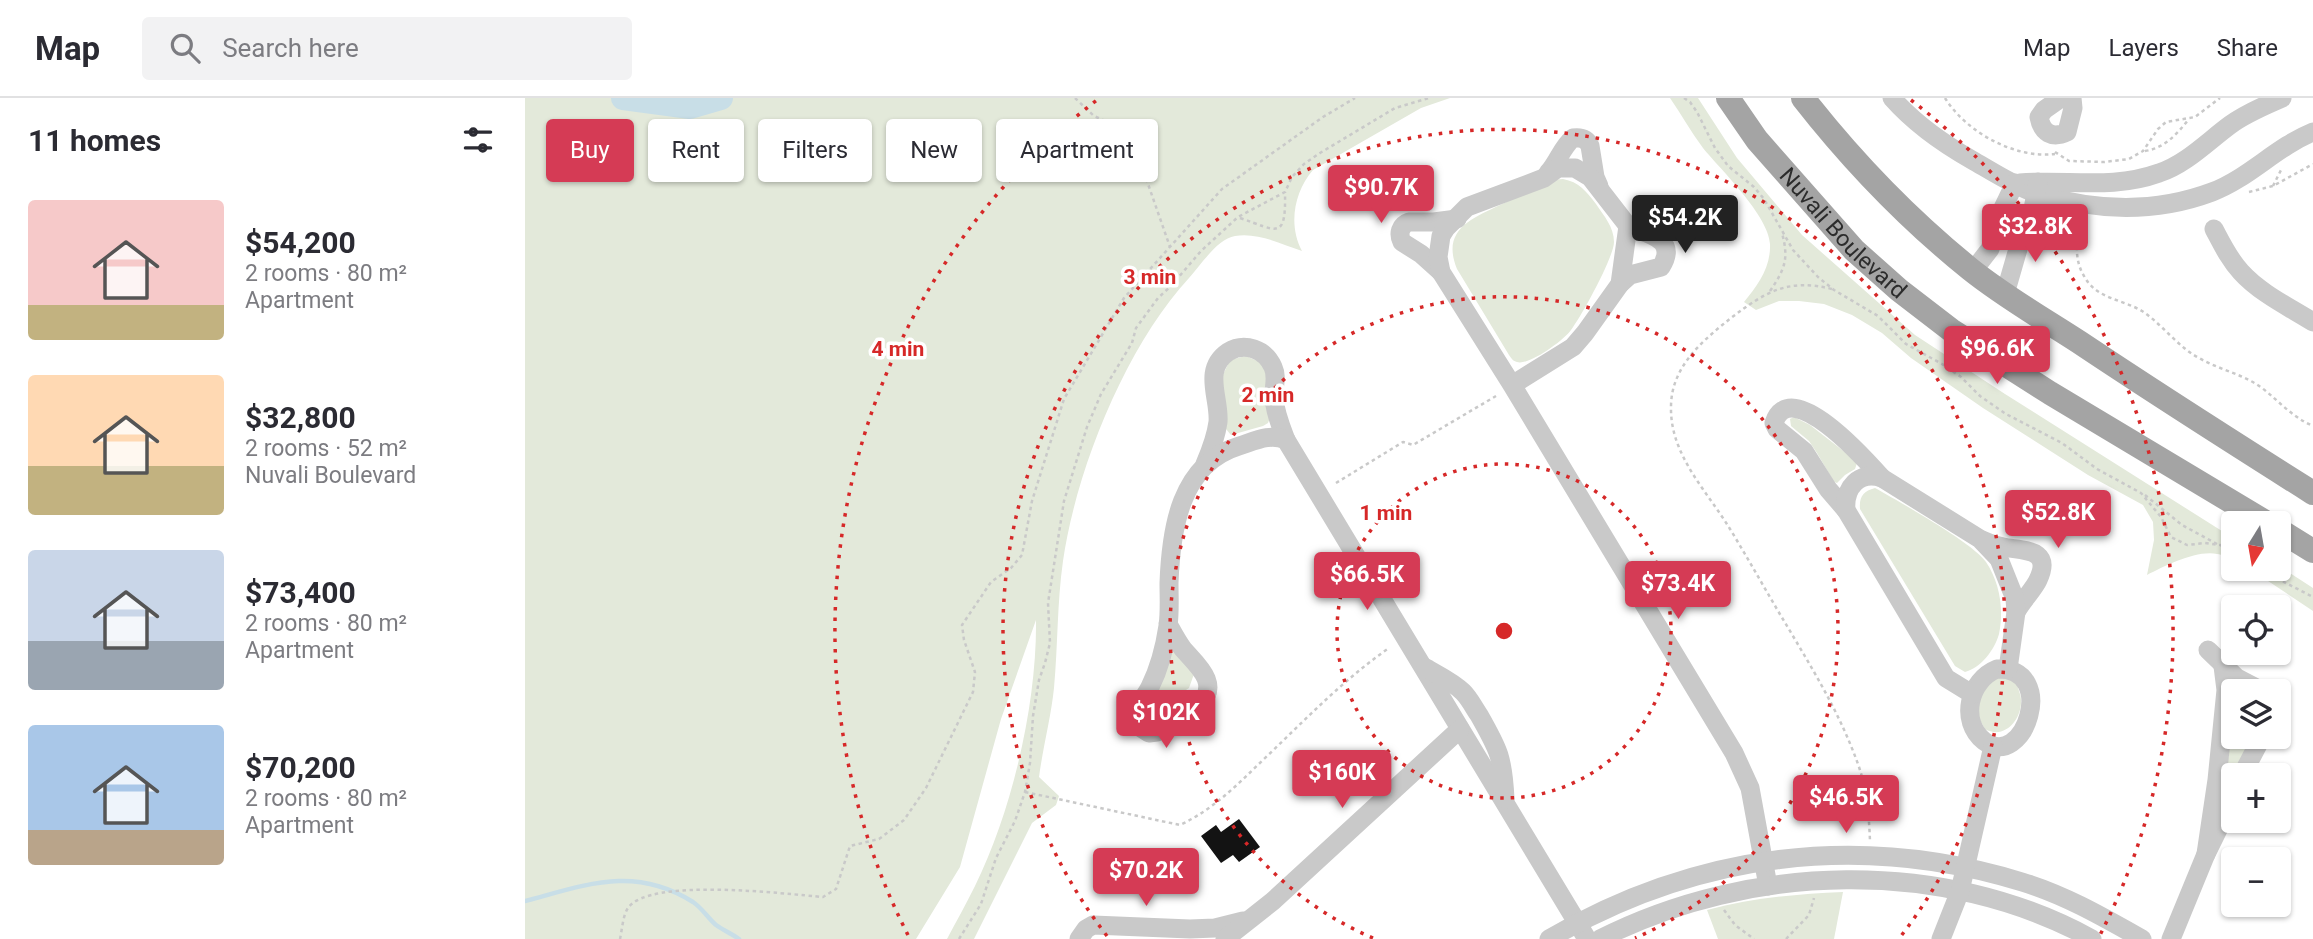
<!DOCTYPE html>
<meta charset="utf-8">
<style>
:root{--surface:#fff;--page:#f2f2f3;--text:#2b2b33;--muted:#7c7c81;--line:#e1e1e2;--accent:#d53b55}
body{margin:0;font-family:Roboto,sans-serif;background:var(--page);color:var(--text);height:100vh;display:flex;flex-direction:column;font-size:26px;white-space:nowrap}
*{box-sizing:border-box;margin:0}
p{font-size:23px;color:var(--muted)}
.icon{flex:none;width:38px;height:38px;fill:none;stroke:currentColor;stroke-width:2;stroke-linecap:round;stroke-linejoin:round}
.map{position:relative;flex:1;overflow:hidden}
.panel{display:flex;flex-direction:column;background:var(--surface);width:525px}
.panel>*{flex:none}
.hud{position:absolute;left:21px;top:21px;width:665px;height:63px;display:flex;gap:14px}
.needle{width:46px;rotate:191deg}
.controls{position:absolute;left:1696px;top:413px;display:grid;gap:14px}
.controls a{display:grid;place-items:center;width:70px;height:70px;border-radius:7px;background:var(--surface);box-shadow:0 2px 5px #0004;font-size:35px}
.price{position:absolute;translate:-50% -60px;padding:0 16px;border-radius:7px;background:var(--accent);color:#fff;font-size:23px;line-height:46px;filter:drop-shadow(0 2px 4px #0008)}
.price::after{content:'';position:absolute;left:50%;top:42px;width:21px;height:16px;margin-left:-10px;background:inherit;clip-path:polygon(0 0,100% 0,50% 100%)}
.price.current{background:#222;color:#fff}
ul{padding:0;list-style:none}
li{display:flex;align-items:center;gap:21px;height:175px;padding:0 28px}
li span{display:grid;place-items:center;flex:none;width:196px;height:140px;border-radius:7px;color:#555}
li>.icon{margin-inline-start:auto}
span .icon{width:84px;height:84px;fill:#fffc;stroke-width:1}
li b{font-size:30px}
h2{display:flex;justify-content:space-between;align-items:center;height:84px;padding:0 28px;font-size:30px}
.tag{padding:0 24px;border-radius:7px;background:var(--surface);box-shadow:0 2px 5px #0004;font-size:24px;line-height:63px}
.tag.current{background:var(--accent);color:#fff}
header{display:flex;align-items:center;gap:42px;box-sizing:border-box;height:98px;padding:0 35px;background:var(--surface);border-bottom:2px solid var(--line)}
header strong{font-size:33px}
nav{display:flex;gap:38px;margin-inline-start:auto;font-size:24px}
.search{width:490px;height:63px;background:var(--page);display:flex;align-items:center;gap:18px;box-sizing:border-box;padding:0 24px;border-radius:7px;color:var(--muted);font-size:26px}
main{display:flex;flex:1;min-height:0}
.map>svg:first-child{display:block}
</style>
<header>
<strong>Map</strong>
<div class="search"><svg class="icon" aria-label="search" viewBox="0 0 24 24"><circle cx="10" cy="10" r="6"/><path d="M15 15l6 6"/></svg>Search here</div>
<nav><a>Map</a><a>Layers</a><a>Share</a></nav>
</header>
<main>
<section class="panel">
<h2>11 homes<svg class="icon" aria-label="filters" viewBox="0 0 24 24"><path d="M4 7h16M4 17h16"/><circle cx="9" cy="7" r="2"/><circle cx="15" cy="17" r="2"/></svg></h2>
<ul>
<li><span style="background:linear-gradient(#f6c9c9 75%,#c2b280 0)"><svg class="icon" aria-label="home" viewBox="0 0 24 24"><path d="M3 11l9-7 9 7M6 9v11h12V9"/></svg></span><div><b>$54,200</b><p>2 rooms · 80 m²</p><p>Apartment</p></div></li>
<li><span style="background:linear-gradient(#ffd9b3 65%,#c2b280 0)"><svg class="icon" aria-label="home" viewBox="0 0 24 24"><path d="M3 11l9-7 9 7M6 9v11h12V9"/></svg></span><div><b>$32,800</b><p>2 rooms · 52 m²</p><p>Nuvali Boulevard</p></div></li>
<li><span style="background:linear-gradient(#c9d6e8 65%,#9aa5b1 0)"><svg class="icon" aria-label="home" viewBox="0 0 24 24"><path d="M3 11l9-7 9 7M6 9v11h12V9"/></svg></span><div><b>$73,400</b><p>2 rooms · 80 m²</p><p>Apartment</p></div></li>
<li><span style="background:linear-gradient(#a9c7e8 75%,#b9a48a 0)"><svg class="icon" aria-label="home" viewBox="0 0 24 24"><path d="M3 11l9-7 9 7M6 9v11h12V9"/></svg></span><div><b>$70,200</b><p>2 rooms · 80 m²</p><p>Apartment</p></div></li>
</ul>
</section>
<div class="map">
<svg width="1788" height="841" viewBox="0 0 1788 841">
<rect width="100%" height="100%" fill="#fff"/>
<g fill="#e3e9da">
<path d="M0,0h925l-29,10 -108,62c-19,22 -25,55 -11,81 -21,-7 -45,-19 -67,-15 -18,3 -34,29 -46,42 -63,68 -113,192 -126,283 -6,42 -5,84 -9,127 -3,29 -11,59 -15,89l20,19 -3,9 -24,18 -58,116h-27c9,-17 19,-35 28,-53 37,-75 62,-182 61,-266l-35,99 -41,148 -44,72h-391z"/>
<path d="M1145,0h28l39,60 65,77 113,100 90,59 228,144v21c-5,-1 -11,-5 -16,-5 -21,-4 -52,12 -70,21l7,-35 -1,-18 -10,-17 -55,-30 -105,-67 -72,-50 -29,-25 -30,-18 -28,-11 -25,-3h-20l-23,9 -12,-8c14,-17 27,-35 26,-58 -1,-28 -49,-74 -67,-96 -12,-16 -22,-34 -33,-50z"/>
<path d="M1038,81c16,3 23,12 33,25 8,12 18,23 18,38 0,15 -33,75 -43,88 -7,10 -42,36 -54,32 -4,-1 -5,-3 -8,-7l-52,-86c-16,-39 14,-50 43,-64 17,-8 34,-16 51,-25z"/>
<polygon points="721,258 737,265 743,276 745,320 743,325 738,328 706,337 701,331 696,281 705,262"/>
<polygon points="1269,319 1285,327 1330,362 1332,365 1330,371 1320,377 1312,385 1309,384 1292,355 1284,343 1266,328 1265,321"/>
<path d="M1350,390c23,13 98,55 111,74 14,21 18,47 13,72 -4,15 -18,34 -34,38l-10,-6 -95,-157c-1,-12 3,-18 15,-21z"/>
<polygon points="1754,468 1788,490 1788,513 1725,471 1754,471"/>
<polygon points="649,550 669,576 664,590 624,616 616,615"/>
<path d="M1473,575l19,11c1,5 4,11 4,16 1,20 -17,40 -36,29l-8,-14 1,-23z"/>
<polygon points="1708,608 1708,639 1728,639 1710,675 1707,678 1702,673"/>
<path d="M1318,794l-9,47h-116l-11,-29c45,-12 90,-16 136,-18z"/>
</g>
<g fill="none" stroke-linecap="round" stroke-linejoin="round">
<path stroke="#c8dee7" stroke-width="4.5" d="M0,803c61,-16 109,-36 168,1 9,6 15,16 23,23 7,5 16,9 23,14"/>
<polyline stroke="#c8dee7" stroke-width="24" points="98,0 165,9 196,0"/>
</g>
<polygon fill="#131313" points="714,721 735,749 714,764 708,757 696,765 676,738 691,727 696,734"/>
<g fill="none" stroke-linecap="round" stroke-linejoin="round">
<g stroke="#c9c9c9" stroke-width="2.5" stroke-dasharray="3.5 3.5" stroke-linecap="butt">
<polyline points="550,0 569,18 585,25 596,47 615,63 645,149"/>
<polyline points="1159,0 1165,4 1172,14 1190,50 1203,68 1229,89 1239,101 1268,152 1293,179 1309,192 1353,218 1381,246 1417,266 1436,279 1455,298 1481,316 1537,345 1572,371 1616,395 1636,419 1646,439 1662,447 1680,445 1695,447 1708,452"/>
<path d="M1420,0c21,34 70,61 110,56"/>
<path d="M1620,53c20,-3 32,-17 44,-32"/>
<polyline points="1530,54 1544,63 1579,64 1604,61 1618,53 1633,31 1641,24 1670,19 1695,0"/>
<polyline points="1748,88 1756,72"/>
<polyline points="1724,94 1748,88 1788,66"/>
<path d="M715,120c38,13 46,23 45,-26"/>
<path d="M1559,122c-9,16 -10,40 0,56 12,23 38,23 58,35 21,14 36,36 57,47 21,12 44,16 63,30 18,14 30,29 51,38"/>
<path d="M1307,191c-44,-11 -67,3 -101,29 -29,23 -60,49 -60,89 -1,48 36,84 59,122 19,31 36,62 54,92 28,47 57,94 75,146 8,24 10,49 11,74"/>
<path d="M1245,193c15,-22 19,-32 12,-58"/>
<polyline points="811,385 878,344 888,347 971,298"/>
<polyline points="1620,397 1657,427 1692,446"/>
<polyline points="1741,471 1757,483 1788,499"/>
<path d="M500,694l155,33c34,-16 58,-41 84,-66 41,-39 79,-79 125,-111"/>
<polyline points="1199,812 1210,827 1229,841"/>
<path d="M95,841c2,-9 3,-24 8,-31 21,-31 158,-14 195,-11l13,-8 14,-43 29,-7 25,-19 22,-32 47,-96 2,-20 -11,-32 -2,-15 29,-43 20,-14 11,-13 10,-54 32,-102 60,-101 98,-109 101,-72 32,-19"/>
<polyline points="434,841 456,806 471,760 490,723 500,694 505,665 508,618 514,582 520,565 525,545 523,505 539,403 562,329 576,296 607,245 611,230 633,200 646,188 676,153 713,119 760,94 767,79 779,66 795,55 870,10 904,0"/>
<polyline points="1261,841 1284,817 1289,800"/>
</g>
<g stroke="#c9c9c9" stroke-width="19">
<path d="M1367,0c23,26 50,45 80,62 21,12 44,27 67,34 57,17 117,19 173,-2 37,-14 64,-45 101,-60"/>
<path d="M1536,0l-17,12 -5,7c3,16 13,22 28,15l6,-24 -1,-10"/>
<path d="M1023,75c10,-11 14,-26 25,-35 8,-1 14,1 17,8l5,31 4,9"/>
<path d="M1495,85c47,-4 92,7 139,-10 27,-9 48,-31 71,-48 16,-12 34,-19 52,-27"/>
<path d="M1689,131c8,15 15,30 27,43 19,21 48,35 72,50"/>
<polyline points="1448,173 1465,151 1478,110 1490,85"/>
<path d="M916,174l-20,-18 -19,-12c-4,-8 -2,-17 7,-20h25l23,-3"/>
<path d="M1095,186l10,-9 31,-8c18,-29 -15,-33 -33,-41"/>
<polyline points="1480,196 1495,144 1506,122 1513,84"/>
<polyline points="987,287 1048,249 1060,235 1095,186 1103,128 1065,79 1050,70 1033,70 1019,80 942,109 921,130 916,138 913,159 916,174 987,287 1209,655 1225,690 1243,788"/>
<path d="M680,366c6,-14 11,-27 13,-42 2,-24 -16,-52 10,-70 8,-5 17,-6 26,-3 9,3 15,9 19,18 5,11 0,20 1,31 1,15 7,29 12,42"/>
<path d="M1321,412l-18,-21 -24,-38 -27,-22 -3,-6c16,-49 92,37 108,55"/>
<path d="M1457,442c7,3 14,6 21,7 20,4 50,1 35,33 -4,9 -16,21 -22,32"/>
<path d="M643,526c5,9 9,17 15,25 14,16 38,35 16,56l-42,27 -8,1 -11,-7 -4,-11c3,-10 11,-18 16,-28 9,-18 15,-41 18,-61 2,-14 1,-29 1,-43 2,-54 11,-119 70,-137 16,-5 31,-13 47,-6l301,499"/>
<polyline points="1683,552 1712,580 1737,593"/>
<path d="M901,570c12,7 27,14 37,24 7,7 11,16 16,23 20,35 24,43 26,84"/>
<path d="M1472,571c62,-2 27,103 -13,72 -25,-20 -15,-61 13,-72z"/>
<path d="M1447,596l-26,-16 -100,-168c-2,-22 13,-40 36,-32l98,61 19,20 16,40 1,13 -8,57"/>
<polyline points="1717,677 1737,639"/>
<polyline points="1681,756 1692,682 1701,592 1698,568"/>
<polyline points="554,841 561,831 568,827 665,831 690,830 718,823"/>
<polyline points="700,841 748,803 935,631"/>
<path d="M1024,841c147,-86 310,-107 473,-57 43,13 81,35 120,57"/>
<path d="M1075,841c150,-76 343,-82 492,0"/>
<polyline points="1416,841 1435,793 1468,648"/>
<polyline points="1646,841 1681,756 1708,701"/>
</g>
<g stroke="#a4a4a4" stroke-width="24">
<path id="s1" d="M1203,0l29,42 97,110 45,40 52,40 99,63 217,130"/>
<path d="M1278,0c50,64 104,120 167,171 36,29 77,52 115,77 75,50 152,99 228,147"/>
<polyline points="1754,432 1788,453"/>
</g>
</g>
<g fill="none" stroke="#d62828" stroke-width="3.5" stroke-dasharray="3.5 7">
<circle cx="979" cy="533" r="167"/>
<path d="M848 840A334 334 0 1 1 1110 840"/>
<path d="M582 838A501 501 0 1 1 1376 838"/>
<path d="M383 837A669 669 0 0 1 572 2M1386 2A669 669 0 0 1 1575 837"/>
</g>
<g text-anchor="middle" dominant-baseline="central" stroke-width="7" stroke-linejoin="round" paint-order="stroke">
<g font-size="23" fill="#2c2c2c" stroke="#fff">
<text stroke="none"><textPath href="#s1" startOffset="178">Nuvali Boulevard</textPath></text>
</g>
</g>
<circle cx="979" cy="533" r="10" fill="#d62828" stroke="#fff" stroke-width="3.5"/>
<g font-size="21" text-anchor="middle" font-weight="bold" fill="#d62828" stroke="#fff" stroke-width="7" stroke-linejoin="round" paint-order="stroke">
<text x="625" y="186">3 min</text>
<text x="373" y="258">4 min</text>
<text x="743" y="304">2 min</text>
<text x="861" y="422">1 min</text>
</g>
</svg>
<div class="controls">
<a><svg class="needle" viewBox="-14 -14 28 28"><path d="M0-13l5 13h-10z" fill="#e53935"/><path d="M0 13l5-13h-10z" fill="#7c7c81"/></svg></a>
<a><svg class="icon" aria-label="locate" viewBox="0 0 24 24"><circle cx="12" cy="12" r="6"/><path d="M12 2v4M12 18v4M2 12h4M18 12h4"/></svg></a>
<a><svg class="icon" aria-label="layers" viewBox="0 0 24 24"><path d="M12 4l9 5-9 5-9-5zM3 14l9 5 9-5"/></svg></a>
<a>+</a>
<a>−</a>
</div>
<b class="price" style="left:856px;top:127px">$90.7K</b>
<b class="price current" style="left:1160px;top:157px">$54.2K</b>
<b class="price" style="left:1510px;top:166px">$32.8K</b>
<b class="price" style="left:1472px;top:288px">$96.6K</b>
<b class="price" style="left:1533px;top:452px">$52.8K</b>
<b class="price" style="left:842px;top:514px">$66.5K</b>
<b class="price" style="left:1153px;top:523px">$73.4K</b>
<b class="price" style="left:641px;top:652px">$102K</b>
<b class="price" style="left:817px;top:712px">$160K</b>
<b class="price" style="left:1321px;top:737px">$46.5K</b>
<b class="price" style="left:621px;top:810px">$70.2K</b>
<div class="hud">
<a class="tag current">Buy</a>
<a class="tag">Rent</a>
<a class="tag">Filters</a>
<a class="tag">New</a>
<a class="tag">Apartment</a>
</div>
</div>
</main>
